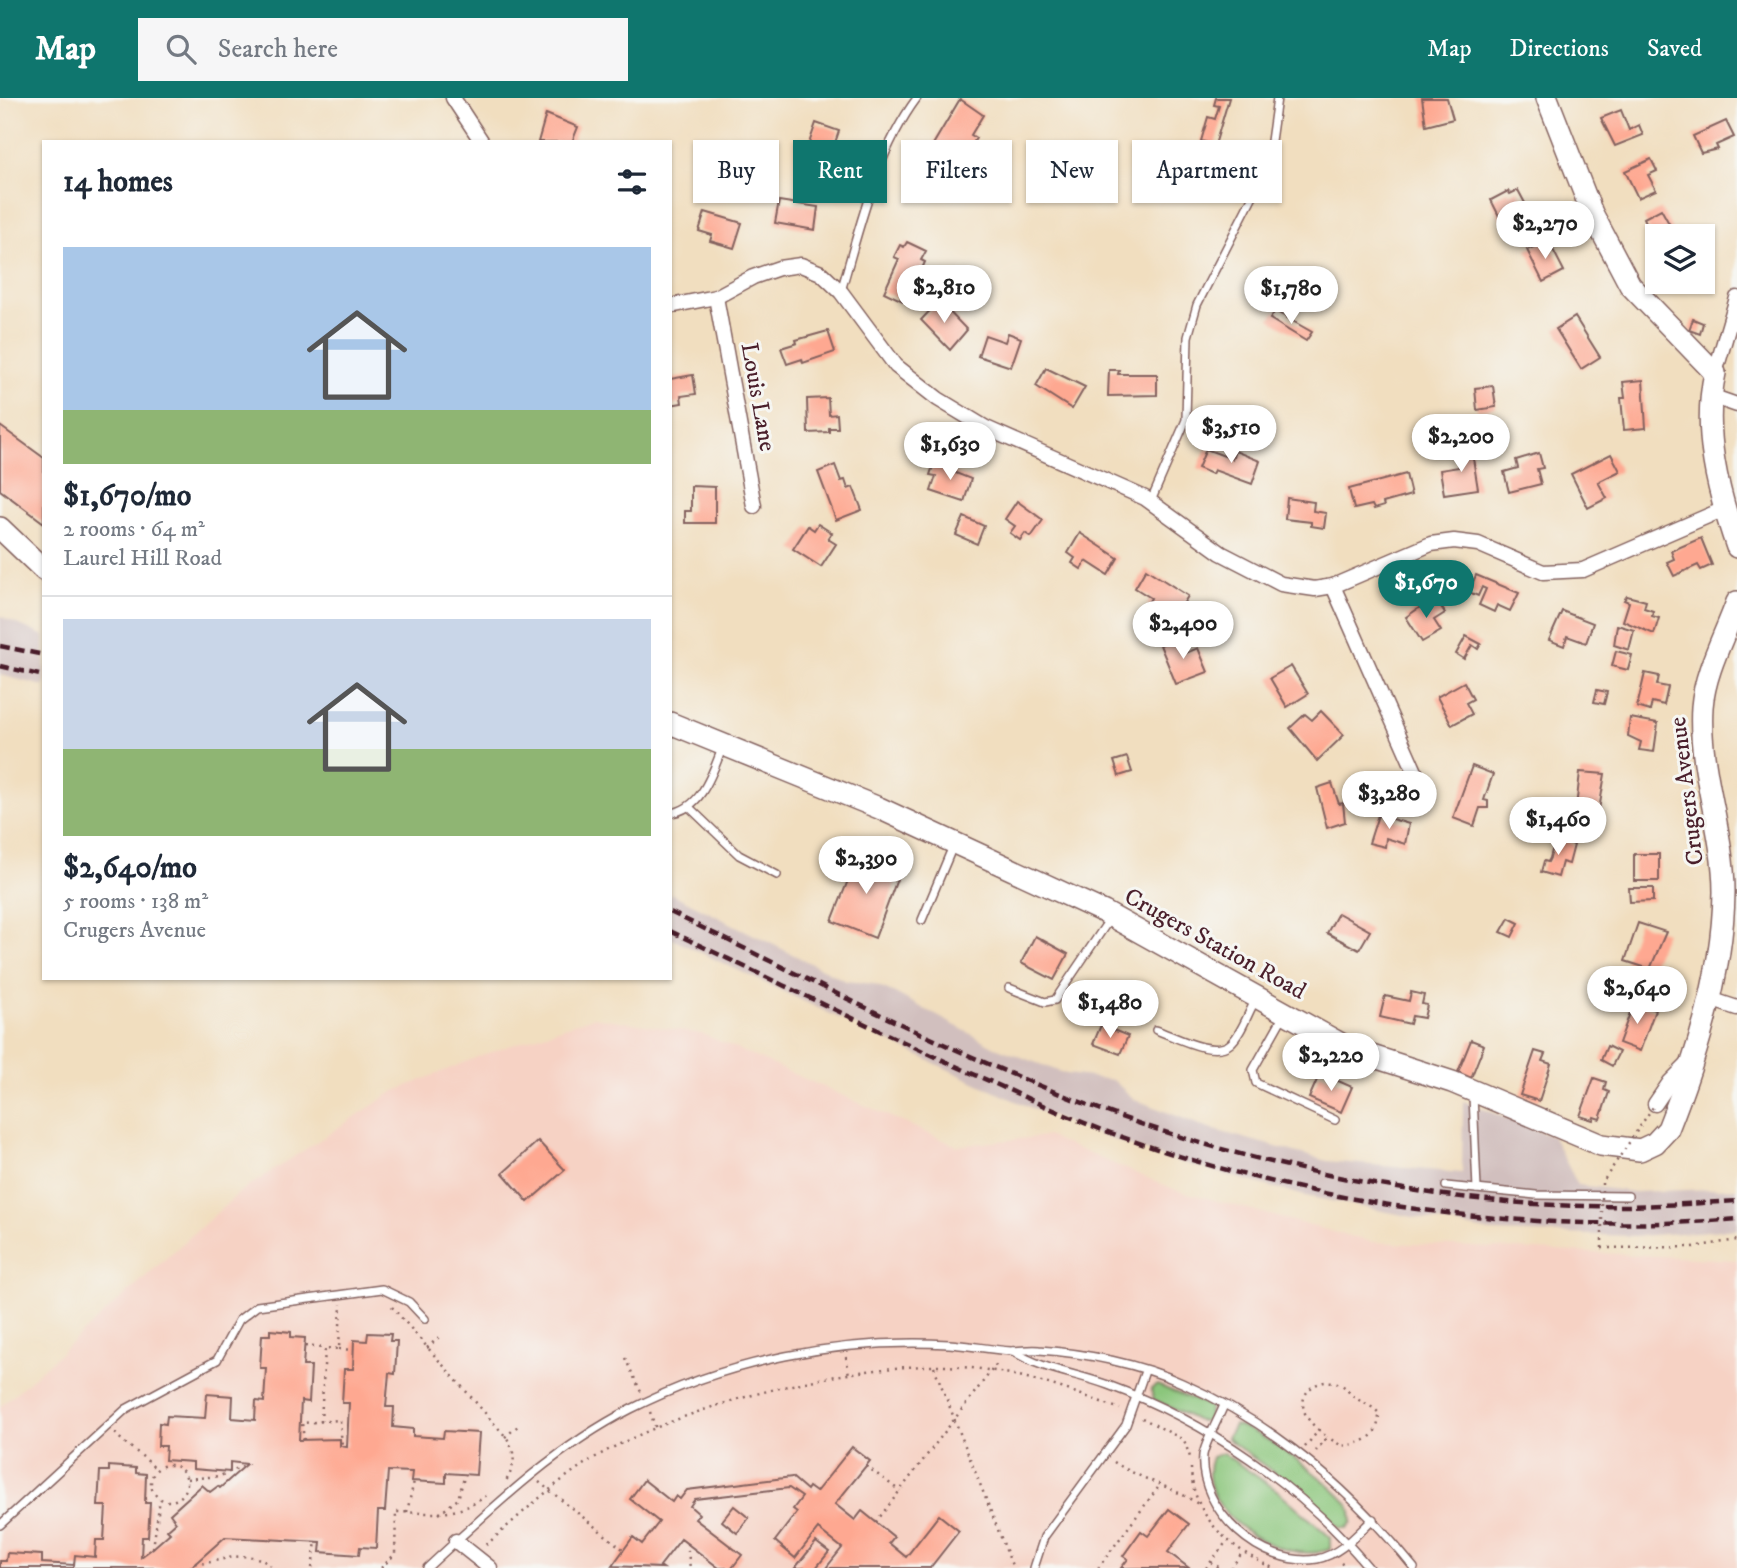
<!DOCTYPE html>
<meta charset="utf-8">
<style>
:root{--surface:#fff;--page:#f6f6f7;--text:#1f2937;--muted:#747a83;--line:#e0e1e3;--accent:#0f766e}
body{margin:0;font-family:"IM FELL DW Pica",serif;background:var(--page);color:var(--text);height:100vh;display:flex;flex-direction:column;font-size:26px;white-space:nowrap}
*{box-sizing:border-box;margin:0}
p{font-size:23px;color:var(--muted)}
.icon{flex:none;width:38px;height:38px;fill:none;stroke:currentColor;stroke-width:2;stroke-linecap:round;stroke-linejoin:round}
.map{position:relative;flex:1;overflow:hidden}
.drawer{position:absolute;left:42px;top:42px;width:630px;height:840px;display:flex;flex-direction:column;background:var(--surface);border-radius:0px;box-shadow:0 2px 5px #0004}
.drawer>*{flex:none}
.hud{position:absolute;left:693px;top:42px;width:665px;height:63px;display:flex;gap:14px}
.buttons{position:absolute;left:1645px;top:126px;display:grid;gap:14px}
.buttons a{display:grid;place-items:center;width:70px;height:70px;border-radius:0px;background:var(--surface);box-shadow:0 2px 5px #0004;font-size:35px}
.price{position:absolute;translate:-50% -60px;padding:0 16px;border-radius:24px;background:#fff;color:#222;font-size:23px;line-height:46px;filter:drop-shadow(0 2px 4px #0008)}
.price::after{content:'';position:absolute;left:50%;top:42px;width:21px;height:16px;margin-left:-10px;background:inherit;clip-path:polygon(0 0,100% 0,50% 100%)}
.price.active{background:var(--accent);color:#fff}
ul{padding:0;list-style:none}
li{display:grid;align-content:center;gap:14px;height:371px;padding:0 21px}
li+li{border-top:2px solid var(--line)}
li span{display:grid;place-items:center;height:217px;border-radius:0px;color:#555}
li>.icon{margin-inline-start:auto}
span .icon{width:126px;height:126px;fill:#fffc;stroke-width:1}
li b{font-size:30px}
h2{display:flex;justify-content:space-between;align-items:center;height:84px;padding:0 21px;font-size:30px}
.chip{padding:0 24px;border-radius:0px;background:var(--surface);box-shadow:0 2px 5px #0004;font-size:24px;line-height:63px}
.chip.active{background:var(--accent);color:#fff}
header{display:flex;align-items:center;gap:42px;box-sizing:border-box;height:98px;padding:0 35px;background:var(--accent);color:#fff}
header strong{font-size:33px}
nav{display:flex;gap:38px;margin-inline-start:auto;font-size:24px}
.search{width:490px;height:63px;background:var(--page);display:flex;align-items:center;gap:18px;box-sizing:border-box;padding:0 24px;border-radius:0px;color:var(--muted);font-size:26px}
.map>svg:first-child{display:block}
</style>
<header>
<strong>Map</strong>
<div class="search"><svg class="icon" aria-label="search" viewBox="0 0 24 24"><circle cx="10" cy="10" r="6"/><path d="M15 15l6 6"/></svg>Search here</div>
<nav><a>Map</a><a>Directions</a><a>Saved</a></nav>
</header>
<div class="map">
<svg width="1737" height="1470" viewBox="0 0 1737 1470">
<rect width="100%" height="100%" fill="#f6f6f2"/>
<filter id="ink" filterUnits="userSpaceOnUse"><feTurbulence type="fractalNoise" baseFrequency=".0143" numOctaves="2"/><feDisplacementMap in="SourceGraphic" scale="14" xChannelSelector="R" yChannelSelector="G"/><feConvolveMatrix kernelMatrix="1 2 1 2 8 2 1 2 1" color-interpolation-filters="sRGB"/></filter>
<filter id="wash" filterUnits="userSpaceOnUse"><feTurbulence type="fractalNoise" baseFrequency=".00686" numOctaves="4" result="noise"/><feDisplacementMap in="SourceGraphic" scale="28" xChannelSelector="R" yChannelSelector="G"/><feGaussianBlur stdDeviation="1.57" result="paint"/><feColorMatrix in="noise" values="0 0 0 0 0 0 0 0 0 0 0 0 0 0 0 0 0 1.4 0 .05"/><feComposite in="paint" operator="in"/></filter>
<g filter="url(#wash)">
<rect width="100%" height="100%" fill="#f1debf"/>
<polygon fill="#f6d2c4" points="593,919 703,936 957,1048 1047,1038 1176,1092 1372,1144 1737,1162 1737,1470 0,1470 0,1309 240,1094 393,994 480,958"/>
<g fill="#d1bfbe">
<polygon points="0,518 44,538 44,588 0,577"/>
<polygon points="670,795 846,883 873,886 893,894 995,949 1066,976 1113,982 1134,1001 1207,1030 1327,1063 1462,1075 1463,1003 1553,1039 1578,1087 1635,1094 1737,1090 1737,1131 1637,1138 1491,1134 1305,1098 1165,1060 1074,1028 1004,998 670,840"/>
</g>
<g fill="#8bc67b" stroke="#6a7253" stroke-width="2">
<polygon points="1157,1287 1209,1308 1209,1318 1206,1323 1198,1323 1153,1301 1151,1291"/>
<path d="M1234,1327c24,3 101,60 115,81 3,4 2,10 3,16l-5,6h-7l-39,-36 -67,-48 -7,-6z"/>
<path d="M1223,1355l55,38 52,46v12c-47,19 -139,-38 -118,-92z"/>
</g>
<g id="blocks">
<g fill="#fea891">
<polygon points="1216,0 1229,0 1215,47 1201,43 1208,19 1215,21 1219,8 1214,7"/>
<polygon points="1422,0 1447,0 1453,21 1426,28"/>
<polygon points="960,1 983,17 971,37 976,40 962,65 957,62 952,70 928,55"/>
<polygon points="1621,12 1629,32 1639,27 1643,37 1615,48 1601,20"/>
<polygon points="546,16 578,29 572,44 538,44"/>
<polygon points="1726,23 1734,39 1716,47 1718,51 1701,55 1693,38"/>
<polygon points="816,25 839,33 826,71 803,63"/>
<polygon points="1651,61 1657,73 1648,77 1656,92 1638,100 1625,73"/>
<polygon points="1518,92 1533,120 1515,130 1510,120 1502,124 1491,102 1508,93 1510,96"/>
<polygon points="779,103 818,109 815,132 775,125"/>
<polygon points="1661,111 1676,138 1657,138 1657,149 1644,120"/>
<polygon points="705,114 742,125 734,150 710,143 712,137 699,133"/>
<polygon points="1548,142 1564,173 1543,184 1527,152"/>
<polygon points="907,144 926,153 921,162 925,164 921,173 924,174 909,206 884,194 899,161 894,159 900,147 904,149"/>
<polygon points="939,203 967,232 950,252 921,222"/>
<polygon points="1275,213 1312,234 1306,243 1270,221"/>
<polygon points="1575,219 1600,259 1581,271 1556,231"/>
<polygon points="1693,221 1703,225 1700,236 1689,232"/>
<polygon points="828,233 835,254 803,265 802,261 787,266 781,250 797,245 796,242"/>
<polygon points="1008,235 1021,240 1011,269 978,258 985,237 1005,244"/>
<polygon points="1046,270 1085,289 1072,311 1036,288"/>
<polygon points="1109,272 1119,272 1118,276 1157,276 1157,297 1108,298"/>
<polygon points="693,277 696,296 681,298 682,305 670,307 670,281"/>
<polygon points="1643,282 1646,330 1624,332 1621,300 1625,300 1623,284"/>
<polygon points="1493,288 1496,309 1477,312 1475,290"/>
<polygon points="828,300 829,317 837,316 838,330 829,330 829,334 808,335 807,301"/>
<polygon points="0,328 44,360 44,425 0,392"/>
<polygon points="1471,348 1478,391 1444,396 1440,372 1459,369 1456,350"/>
<polygon points="1206,351 1232,361 1235,353 1260,363 1252,386 1214,372 1212,376 1198,370"/>
<polygon points="1539,355 1543,370 1537,371 1541,386 1509,394 1504,374 1518,370 1516,362"/>
<polygon points="1611,356 1620,373 1598,384 1607,400 1588,410 1571,376"/>
<polygon points="940,364 955,370 953,374 971,381 964,404 931,393 936,378 930,377 934,365 939,367"/>
<polygon points="835,367 841,383 845,382 848,391 853,389 862,412 836,422 818,374"/>
<polygon points="1406,376 1411,397 1383,405 1384,408 1374,411 1372,407 1354,411 1349,391"/>
<polygon points="691,388 715,389 715,425 685,425 685,413 691,413"/>
<polygon points="1287,400 1314,404 1313,413 1326,415 1324,430 1311,428 1311,424 1285,421"/>
<polygon points="1017,403 1043,422 1031,439 1025,435 1020,442 1010,435 1015,428 1005,421"/>
<polygon points="964,419 984,428 977,446 956,437"/>
<polygon points="818,426 832,435 828,441 836,446 821,469 793,451 808,428 814,432"/>
<polygon points="1080,435 1118,460 1108,477 1086,463 1081,471 1072,465 1075,460 1068,455"/>
<polygon points="1701,440 1712,467 1701,472 1698,467 1674,478 1667,464 1674,461 1671,453"/>
<polygon points="1146,471 1188,498 1177,516 1170,512 1166,518 1147,506 1151,500 1135,490"/>
<polygon points="1476,477 1519,495 1510,513 1497,507 1494,514 1479,507 1486,491 1482,489 1478,498 1469,494"/>
<polygon points="1627,498 1646,503 1644,510 1653,513 1652,518 1659,520 1654,536 1623,523 1629,504 1624,502"/>
<polygon points="1435,499 1445,515 1434,522 1441,533 1422,544 1406,519"/>
<polygon points="1562,513 1593,525 1586,545 1567,538 1564,548 1549,542"/>
<polygon points="1617,527 1634,532 1629,552 1614,547"/>
<polygon points="1180,537 1186,555 1198,550 1208,574 1176,586 1160,547"/>
<polygon points="1466,538 1481,546 1478,551 1472,547 1464,561 1456,556"/>
<polygon points="1616,553 1632,557 1628,572 1612,568"/>
<polygon points="1291,568 1308,596 1287,609 1270,580"/>
<polygon points="1645,575 1659,578 1657,587 1668,589 1664,607 1652,604 1650,613 1637,609"/>
<polygon points="1464,584 1473,601 1466,605 1472,616 1452,627 1437,599"/>
<polygon points="1597,592 1607,594 1604,606 1594,604"/>
<polygon points="1321,613 1344,637 1317,663 1290,630 1305,616 1312,622"/>
<polygon points="1630,620 1658,625 1654,654 1639,652 1641,644 1628,638"/>
<polygon points="1127,659 1132,674 1119,678 1114,663"/>
<polygon points="1472,668 1493,676 1484,702 1488,703 1488,710 1480,710 1474,728 1453,720"/>
<polygon points="1580,674 1605,676 1599,712 1576,710"/>
<polygon points="1332,685 1339,706 1343,705 1345,724 1327,730 1317,690"/>
<polygon points="1378,717 1409,726 1405,746 1386,740 1385,749 1369,745"/>
<polygon points="1556,738 1574,747 1569,766 1562,764 1558,779 1541,774 1544,763 1548,764 1550,760"/>
<rect x="1634" y="756" width="25" height="27"/>
<polygon points="858,757 900,773 875,840 832,823"/>
<polygon points="1629,790 1653,790 1653,803 1630,804"/>
<polygon points="1338,815 1370,833 1359,852 1327,835"/>
<polygon points="1509,820 1519,825 1512,839 1501,834"/>
<polygon points="1638,825 1666,834 1650,871 1625,863"/>
<polygon points="1035,838 1068,856 1054,882 1021,865"/>
<polygon points="1411,894 1424,897 1422,906 1427,907 1424,920 1412,918 1410,926 1380,919 1385,898 1409,903"/>
<polygon points="1634,904 1655,912 1640,953 1619,945"/>
<polygon points="1101,927 1128,938 1120,956 1093,946"/>
<polygon points="1471,942 1484,947 1471,980 1458,974"/>
<polygon points="1607,948 1619,954 1612,968 1601,962"/>
<polygon points="1535,953 1545,956 1542,963 1551,966 1539,1003 1520,997"/>
<polygon points="1320,975 1352,989 1341,1014 1309,1000"/>
<polygon points="1594,980 1606,984 1604,992 1609,994 1600,1021 1594,1019 1593,1022 1580,1018"/>
<polygon points="538,1043 565,1072 528,1104 503,1075"/>
<polygon points="270,1232 291,1234 291,1239 305,1240 303,1268 311,1268 309,1304 301,1303 299,1342 340,1341 340,1348 347,1349 349,1305 342,1305 344,1271 353,1271 354,1242 367,1243 368,1235 391,1236 390,1243 397,1243 395,1276 389,1275 386,1309 394,1309 393,1329 413,1331 413,1338 443,1340 444,1333 479,1335 476,1377 446,1375 446,1385 411,1383 412,1374 388,1373 385,1413 378,1413 376,1450 360,1449 359,1457 320,1454 321,1444 225,1439 190,1470 0,1470 0,1463 6,1463 7,1455 42,1457 42,1465 74,1467 75,1457 95,1459 96,1442 104,1442 106,1408 98,1408 100,1373 109,1373 109,1368 136,1370 136,1375 146,1376 145,1405 150,1405 148,1439 142,1439 141,1459 153,1450 170,1435 167,1432 176,1424 170,1416 202,1387 210,1394 218,1388 220,1390 247,1366 230,1364 230,1374 193,1371 193,1364 165,1362 166,1348 158,1348 159,1325 166,1326 167,1318 205,1320 207,1296 233,1298 232,1320 255,1322 256,1303 264,1304 266,1270 260,1270 262,1237 270,1237"/>
<polygon points="852,1349 870,1363 835,1406 855,1422 862,1413 894,1439 889,1445 906,1459 939,1417 959,1433 930,1470 826,1470 842,1450 818,1431 795,1460 775,1443 797,1414 793,1411 802,1399 789,1390 695,1401 690,1408 699,1416 695,1421 742,1457 732,1470 719,1470 681,1441 660,1468 663,1470 612,1468 633,1439 642,1446 659,1424 630,1401 644,1382 672,1404 676,1398 680,1401 687,1392 792,1379 807,1392 809,1389 816,1394"/>
<polygon points="734,1408 749,1420 737,1435 722,1423"/>
<polygon points="1169,1411 1189,1426 1168,1454 1189,1470 1121,1470 1128,1461 1123,1458 1141,1433 1148,1438"/>
<polygon points="816,1444 829,1454 816,1470 795,1470"/>
</g>
</g>
</g>
<g filter="url(#ink)">
<use href="#blocks" fill-opacity="0" stroke="#84625f" stroke-width="2"/>
<g fill="none" stroke-linecap="round" stroke-linejoin="round">
<defs>
<g id="lane">
<path d="M841,193c19,-64 35,-138 76,-193"/>
<polyline points="1151,403 1186,322 1188,239 1197,207 1261,82 1271,43 1277,0"/>
<polyline points="689,709 739,757 777,777"/>
<path d="M670,715c32,-3 43,-42 53,-67"/>
<polyline points="922,822 953,748"/>
<polyline points="1009,890 1045,904 1055,902 1111,819"/>
<polyline points="1284,917 1253,972 1256,985 1335,1022"/>
<path d="M1156,932c18,6 57,28 74,14 11,-9 18,-31 25,-43"/>
<polyline points="1473,997 1477,1091"/>
<polyline points="1446,1088 1536,1097 1628,1098"/>
<path d="M1013,1253c29,19 63,22 95,34 99,36 194,102 261,183"/>
<path d="M1224,1307c-5,13 -19,38 -21,50 -5,55 59,113 114,104 24,-5 39,-24 56,-40"/>
<polyline points="0,1427 126,1311 217,1262 239,1222 257,1208 382,1191 409,1204 425,1221"/>
<path d="M427,1470c63,-58 127,-120 204,-159 96,-49 211,-71 318,-65 21,1 42,6 62,7 10,0 19,-2 28,-1 47,3 101,14 143,33 93,41 169,107 232,185"/>
<polyline points="1034,1470 1044,1439 1126,1327 1145,1273"/>
</g>
<g id="street">
<polyline points="453,0 482,44"/>
<polyline points="716,199 754,408"/>
<polyline points="670,208 716,199 753,179 779,170 801,167 821,175 841,194 896,268 938,301 986,330 1145,400 1221,455 1281,486 1315,491 1333,488 1431,446 1454,443 1478,446 1543,474 1583,472 1724,411"/>
<polyline points="1715,275 1737,200"/>
<polyline points="1711,298 1737,307"/>
<polyline points="1333,488 1417,678"/>
<polyline points="1710,901 1737,910"/>
<polyline points="1655,1006 1670,984 1690,964"/>
<polyline points="456,1443 490,1470"/>
</g>
<g id="secondary">
<path d="M1547,0l45,115 38,72 85,88c-13,59 3,119 22,174"/>
<polyline points="0,430 44,472"/>
<path d="M670,625l209,85 225,104 246,137 102,33 149,63 39,5 15,-7 13,-14c30,-75 55,-157 56,-237 0,-63 -26,-122 -22,-185 3,-37 23,-71 35,-105"/>
</g>
</defs>
<use href="#lane" stroke="#84625f" stroke-width="10"/>
<use href="#street" stroke="#84625f" stroke-width="17"/>
<use href="#secondary" stroke="#84625f" stroke-width="24"/>
<g stroke="#84625f" stroke-width="2.5" stroke-dasharray="2 5" stroke-linecap="butt">
<polyline points="1602,1150 1693,1149 1737,1142"/>
<path d="M392,1209l115,131c9,16 9,26 -1,43"/>
<polyline points="305,1248 325,1250"/>
<polyline points="427,1250 440,1238"/>
<polyline points="339,1251 354,1252"/>
<polyline points="846,1259 849,1277"/>
<polyline points="625,1260 641,1294"/>
<polyline points="934,1269 1013,1470"/>
<polyline points="650,1314 656,1331"/>
<polyline points="1142,1320 1184,1342 1190,1359"/>
<polyline points="321,1324 325,1250 339,1251 341,1206"/>
<path d="M1319,1332c-35,-27 -5,-57 21,-46 5,2 8,8 12,11 9,8 18,9 27,18 0,25 -15,30 -37,33l-15,-9"/>
<path d="M115,1335c14,16 27,20 40,36"/>
<polyline points="505,1339 519,1327"/>
<polyline points="304,1342 302,1325 340,1322 342,1349"/>
<polyline points="1305,1349 1319,1332 1327,1339 1316,1353"/>
<path d="M1114,1364c27,18 58,24 84,42"/>
<circle cx="169" cy="1385" r="18"/>
<polyline points="866,1368 900,1393"/>
<path d="M1191,1370c1,49 40,81 82,100"/>
<polyline points="187,1381 220,1378 247,1366"/>
<polyline points="539,1384 624,1452"/>
<polyline points="407,1414 414,1383"/>
<polyline points="439,1416 458,1401 465,1376"/>
<polyline points="876,1424 998,1264"/>
<polyline points="687,1445 690,1470"/>
<path d="M486,1447c30,-26 60,-55 94,-78 85,-58 279,-109 381,-100 56,4 106,22 159,42"/>
<polyline points="153,1450 160,1401"/>
<polyline points="1211,1464 1220,1470"/>
<path d="M195,1465c13,5 55,-21 77,5"/>
<polyline points="1341,1465 1347,1470"/>
<polyline points="312,1470 316,1444"/>
<path d="M381,1470l14,-14 1,-42c40,1 61,6 94,-19"/>
<polyline points="1098,1470 1160,1387"/>
<polyline points="1206,1470 1227,1443"/>
<polyline points="1231,1470 1242,1455"/>
</g>
<use href="#lane" stroke="#fff" stroke-width="7"/>
<use href="#street" stroke="#fff" stroke-width="14"/>
<use href="#secondary" stroke="#fff" stroke-width="21"/>
<g stroke="#4a1f2b" stroke-width="4.5" stroke-dasharray="10 5" stroke-linecap="butt">
<polyline points="0,548 44,557"/>
<polyline points="0,568 44,578"/>
<path d="M670,814c157,76 324,164 489,218 128,42 291,74 426,76 50,1 102,-2 152,-5"/>
<path d="M670,833c100,48 200,96 301,142 46,20 92,43 140,60 197,72 416,103 626,86"/>
</g>
<polyline stroke="#84625f" stroke-width="2.5" stroke-dasharray="2 5" stroke-linecap="butt" points="1602,1150 1602,1085 1655,1006"/>
</g>
</g>
<g text-anchor="middle" dominant-baseline="central" stroke-width="6" stroke-linejoin="round" paint-order="stroke">
<g font-size="24" fill="#4a1f2b" stroke="#f6f6f2">
<text transform="translate(758 299) rotate(80)">Louis Lane</text>
<text transform="translate(1687 693) rotate(-97)">Crugers Avenue</text>
<text transform="translate(1215 846) rotate(29)">Crugers Station Road</text>
</g>
</g>
</svg>
<div class="buttons">
<a><svg class="icon" aria-label="layers" viewBox="0 0 24 24"><path d="M12 4l9 5-9 5-9-5zM3 14l9 5 9-5"/></svg></a>
</div>
<b class="price" style="left:1545px;top:163px">$2,270</b>
<b class="price" style="left:944px;top:227px">$2,810</b>
<b class="price" style="left:1291px;top:228px">$1,780</b>
<b class="price" style="left:1231px;top:367px">$3,510</b>
<b class="price" style="left:1461px;top:376px">$2,200</b>
<b class="price" style="left:950px;top:384px">$1,630</b>
<b class="price active" style="left:1426px;top:522px">$1,670</b>
<b class="price" style="left:1183px;top:563px">$2,400</b>
<b class="price" style="left:1389px;top:733px">$3,280</b>
<b class="price" style="left:1558px;top:759px">$1,460</b>
<b class="price" style="left:866px;top:798px">$2,390</b>
<b class="price" style="left:1637px;top:928px">$2,640</b>
<b class="price" style="left:1110px;top:942px">$1,480</b>
<b class="price" style="left:1331px;top:995px">$2,220</b>
<div class="hud">
<a class="chip">Buy</a>
<a class="chip active">Rent</a>
<a class="chip">Filters</a>
<a class="chip">New</a>
<a class="chip">Apartment</a>
</div>
<section class="drawer">
<h2>14 homes<svg class="icon" aria-label="filters" viewBox="0 0 24 24"><path d="M4 7h16M4 17h16"/><circle cx="9" cy="7" r="2"/><circle cx="15" cy="17" r="2"/></svg></h2>
<ul>
<li><span style="background:linear-gradient(#a9c7e8 75%,#8fb573 0)"><svg class="icon" aria-label="home" viewBox="0 0 24 24"><path d="M3 11l9-7 9 7M6 9v11h12V9"/></svg></span><div><b>$1,670/mo</b><p>2 rooms · 64 m²</p><p>Laurel Hill Road</p></div></li>
<li><span style="background:linear-gradient(#c9d6e8 60%,#8fb573 0)"><svg class="icon" aria-label="home" viewBox="0 0 24 24"><path d="M3 11l9-7 9 7M6 9v11h12V9"/></svg></span><div><b>$2,640/mo</b><p>5 rooms · 138 m²</p><p>Crugers Avenue</p></div></li>
</ul>
</section>
</div>
